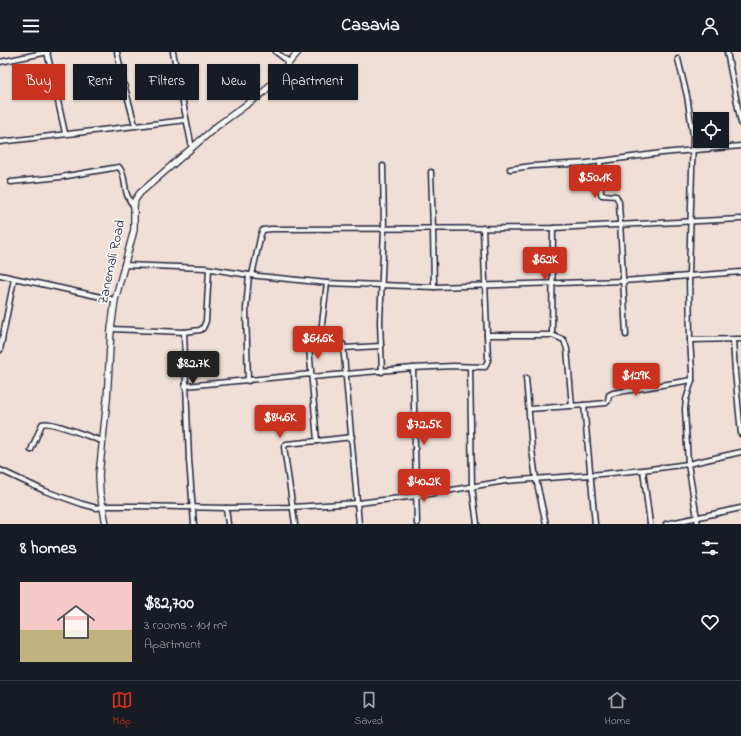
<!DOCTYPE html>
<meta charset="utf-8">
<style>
:root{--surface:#171b24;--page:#242831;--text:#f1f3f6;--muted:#9ea1a6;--line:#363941;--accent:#c8321e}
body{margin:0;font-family:"Indie Flower",sans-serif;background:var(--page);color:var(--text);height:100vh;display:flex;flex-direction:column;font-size:15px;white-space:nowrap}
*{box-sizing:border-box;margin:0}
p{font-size:13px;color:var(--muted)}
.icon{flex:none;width:22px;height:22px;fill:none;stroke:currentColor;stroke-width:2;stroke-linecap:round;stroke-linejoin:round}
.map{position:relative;height:472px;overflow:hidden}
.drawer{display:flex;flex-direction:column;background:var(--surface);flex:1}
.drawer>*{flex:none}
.banner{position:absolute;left:12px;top:12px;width:400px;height:36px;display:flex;gap:8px}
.tools{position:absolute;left:693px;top:60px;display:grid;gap:8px}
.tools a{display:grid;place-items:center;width:36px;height:36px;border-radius:0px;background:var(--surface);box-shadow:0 1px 3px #0004;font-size:20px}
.price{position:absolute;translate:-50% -34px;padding:0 9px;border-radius:4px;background:var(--accent);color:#fff;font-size:13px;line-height:26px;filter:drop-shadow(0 1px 2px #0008)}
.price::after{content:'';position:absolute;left:50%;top:24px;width:12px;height:9px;margin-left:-6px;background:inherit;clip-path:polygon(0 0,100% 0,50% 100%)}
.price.on{background:#222;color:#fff}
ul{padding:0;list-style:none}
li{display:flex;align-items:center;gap:12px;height:100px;padding:0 20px}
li+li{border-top:1px solid var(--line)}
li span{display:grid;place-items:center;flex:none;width:112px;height:80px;border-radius:0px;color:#555}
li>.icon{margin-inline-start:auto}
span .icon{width:48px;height:48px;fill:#fffc;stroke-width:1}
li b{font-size:17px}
h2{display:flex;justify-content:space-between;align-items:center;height:48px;padding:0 20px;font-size:17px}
.pill{padding:0 14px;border-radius:0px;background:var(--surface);box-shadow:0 1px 3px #0004;font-size:14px;line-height:36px}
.pill.on{background:var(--accent);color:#fff}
header{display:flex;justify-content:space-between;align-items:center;height:52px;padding:0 20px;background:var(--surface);font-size:18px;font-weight:700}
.tabs{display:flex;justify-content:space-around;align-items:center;height:56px;border-top:1px solid var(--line);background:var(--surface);font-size:11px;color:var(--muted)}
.tabs a{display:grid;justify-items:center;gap:2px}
.tabs .on{color:var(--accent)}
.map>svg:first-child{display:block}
</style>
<header><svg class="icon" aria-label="menu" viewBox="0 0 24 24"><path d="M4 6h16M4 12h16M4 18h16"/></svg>Casavia<svg class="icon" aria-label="person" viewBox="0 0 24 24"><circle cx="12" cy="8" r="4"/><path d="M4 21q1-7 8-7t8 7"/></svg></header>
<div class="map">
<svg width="741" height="472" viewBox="0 0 741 472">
<rect width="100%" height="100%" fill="#efdfd7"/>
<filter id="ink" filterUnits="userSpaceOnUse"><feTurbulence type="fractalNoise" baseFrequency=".025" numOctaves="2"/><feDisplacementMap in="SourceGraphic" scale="8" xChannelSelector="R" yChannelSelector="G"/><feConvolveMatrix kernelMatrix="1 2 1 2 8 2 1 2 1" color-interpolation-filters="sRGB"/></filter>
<g filter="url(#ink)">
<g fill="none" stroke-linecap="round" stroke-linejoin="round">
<defs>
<g id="street">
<polyline points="47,0 65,81"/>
<polyline points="117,0 124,32 135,73"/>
<polyline points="173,0 192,96"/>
<polyline points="276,0 289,10"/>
<polyline points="727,0 741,71"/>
<polyline points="678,7 687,44 693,83 689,223 690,288 692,319 692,328 686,348 685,357 688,412 698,472"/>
<polyline points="0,10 48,0"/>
<polyline points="0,90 186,68"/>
<polyline points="600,109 601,142 602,143 616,144 619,150 626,283"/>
<polyline points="510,117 532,114 587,111 662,101 741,94"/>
<polyline points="431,120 433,177 434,235"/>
<path d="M11,130l50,-5 58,-10c9,10 2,26 15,39"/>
<polyline points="124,213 205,216 249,223 327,231 434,235 623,229 741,220"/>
<polyline points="0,223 115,248"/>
<polyline points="252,223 261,182 263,178 271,177 553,176 741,167"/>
<polyline points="327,231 320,288 324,292 338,290 343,292 359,472"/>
<polyline points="111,277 184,280 189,408 194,472"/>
<polyline points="184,280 200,278 203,276 206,269 209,217"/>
<polyline points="487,283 552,283 564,288 567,297 572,354"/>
<polyline points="552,283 553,176"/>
<polyline points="690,288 741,287"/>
<polyline points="733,288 735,320 741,382"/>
<polyline points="344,296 381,294"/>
<polyline points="0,298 14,227"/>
<polyline points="413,316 417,472"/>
<polyline points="470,316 472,434 477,472"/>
<polyline points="382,320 380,270 384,177 383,114"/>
<polyline points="312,325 413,316 453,314 485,315 488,308 483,176"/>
<polyline points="526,326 532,398 536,427 546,472"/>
<polyline points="248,329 246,257 249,223"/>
<polyline points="185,334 311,322"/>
<polyline points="584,353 606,351 608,349 609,343 613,341 692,328"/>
<polyline points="529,357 584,353 595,472"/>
<polyline points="317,389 352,385"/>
<path d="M31,398l11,-26c8,-4 50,14 60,17"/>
<polyline points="0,418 45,439 82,452 97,456 103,454 136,454 226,456 292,455 358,451 417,444 505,429 590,423 643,418 688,412 741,400"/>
<polyline points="643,418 650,472"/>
<polyline points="226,456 228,472"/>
<polyline points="295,472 284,395 286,392 317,389 309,295"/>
<polyline points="666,472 741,456"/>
</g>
<polyline id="secondary" points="106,472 100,441 99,423 107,348 111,277 115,248 134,178 134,154 135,148 140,141 155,128 217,74 264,40 298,0"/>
</defs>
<use href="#street" stroke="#22223b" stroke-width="7"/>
<use href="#secondary" stroke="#22223b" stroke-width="8"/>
<use href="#street" stroke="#f6f6f2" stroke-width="4"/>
<use href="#secondary" stroke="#f6f6f2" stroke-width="5.5"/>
</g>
</g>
<g text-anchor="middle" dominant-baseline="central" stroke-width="3.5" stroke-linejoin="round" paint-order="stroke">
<g font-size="14" fill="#22223b" stroke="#f6f6f2">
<text transform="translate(112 210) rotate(-78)">Zanemali Road</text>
</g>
</g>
</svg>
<div class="tools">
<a><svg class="icon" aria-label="locate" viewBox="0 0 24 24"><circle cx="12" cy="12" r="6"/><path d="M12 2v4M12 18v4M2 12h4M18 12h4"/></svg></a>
</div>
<b class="price" style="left:595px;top:147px">$50.1K</b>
<b class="price" style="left:545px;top:229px">$62K</b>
<b class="price" style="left:318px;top:308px">$61.6K</b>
<b class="price on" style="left:193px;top:333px">$82.7K</b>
<b class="price" style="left:636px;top:345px">$129K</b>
<b class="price" style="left:280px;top:387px">$84.6K</b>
<b class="price" style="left:424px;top:394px">$72.5K</b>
<b class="price" style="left:424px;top:451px">$40.2K</b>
<div class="banner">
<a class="pill on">Buy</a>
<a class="pill">Rent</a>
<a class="pill">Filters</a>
<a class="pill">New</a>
<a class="pill">Apartment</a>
</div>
</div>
<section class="drawer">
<h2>8 homes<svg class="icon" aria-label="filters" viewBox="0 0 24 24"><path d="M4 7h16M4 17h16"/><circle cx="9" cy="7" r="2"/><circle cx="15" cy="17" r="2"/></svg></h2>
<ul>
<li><span style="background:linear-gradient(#f6c9c9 60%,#c2b280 0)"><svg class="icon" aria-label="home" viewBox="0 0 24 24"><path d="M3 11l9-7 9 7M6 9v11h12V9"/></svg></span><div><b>$82,700</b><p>3 rooms · 101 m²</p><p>Apartment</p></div><svg class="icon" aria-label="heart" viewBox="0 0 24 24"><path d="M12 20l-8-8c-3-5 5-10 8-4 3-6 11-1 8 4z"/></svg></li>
</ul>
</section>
<nav class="tabs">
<a class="on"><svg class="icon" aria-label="map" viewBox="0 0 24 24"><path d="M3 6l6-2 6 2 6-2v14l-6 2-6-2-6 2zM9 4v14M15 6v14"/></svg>Map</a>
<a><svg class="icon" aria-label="saved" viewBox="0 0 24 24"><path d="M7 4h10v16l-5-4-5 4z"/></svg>Saved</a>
<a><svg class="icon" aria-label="home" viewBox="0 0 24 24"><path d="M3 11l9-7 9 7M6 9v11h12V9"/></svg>Home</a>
</nav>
